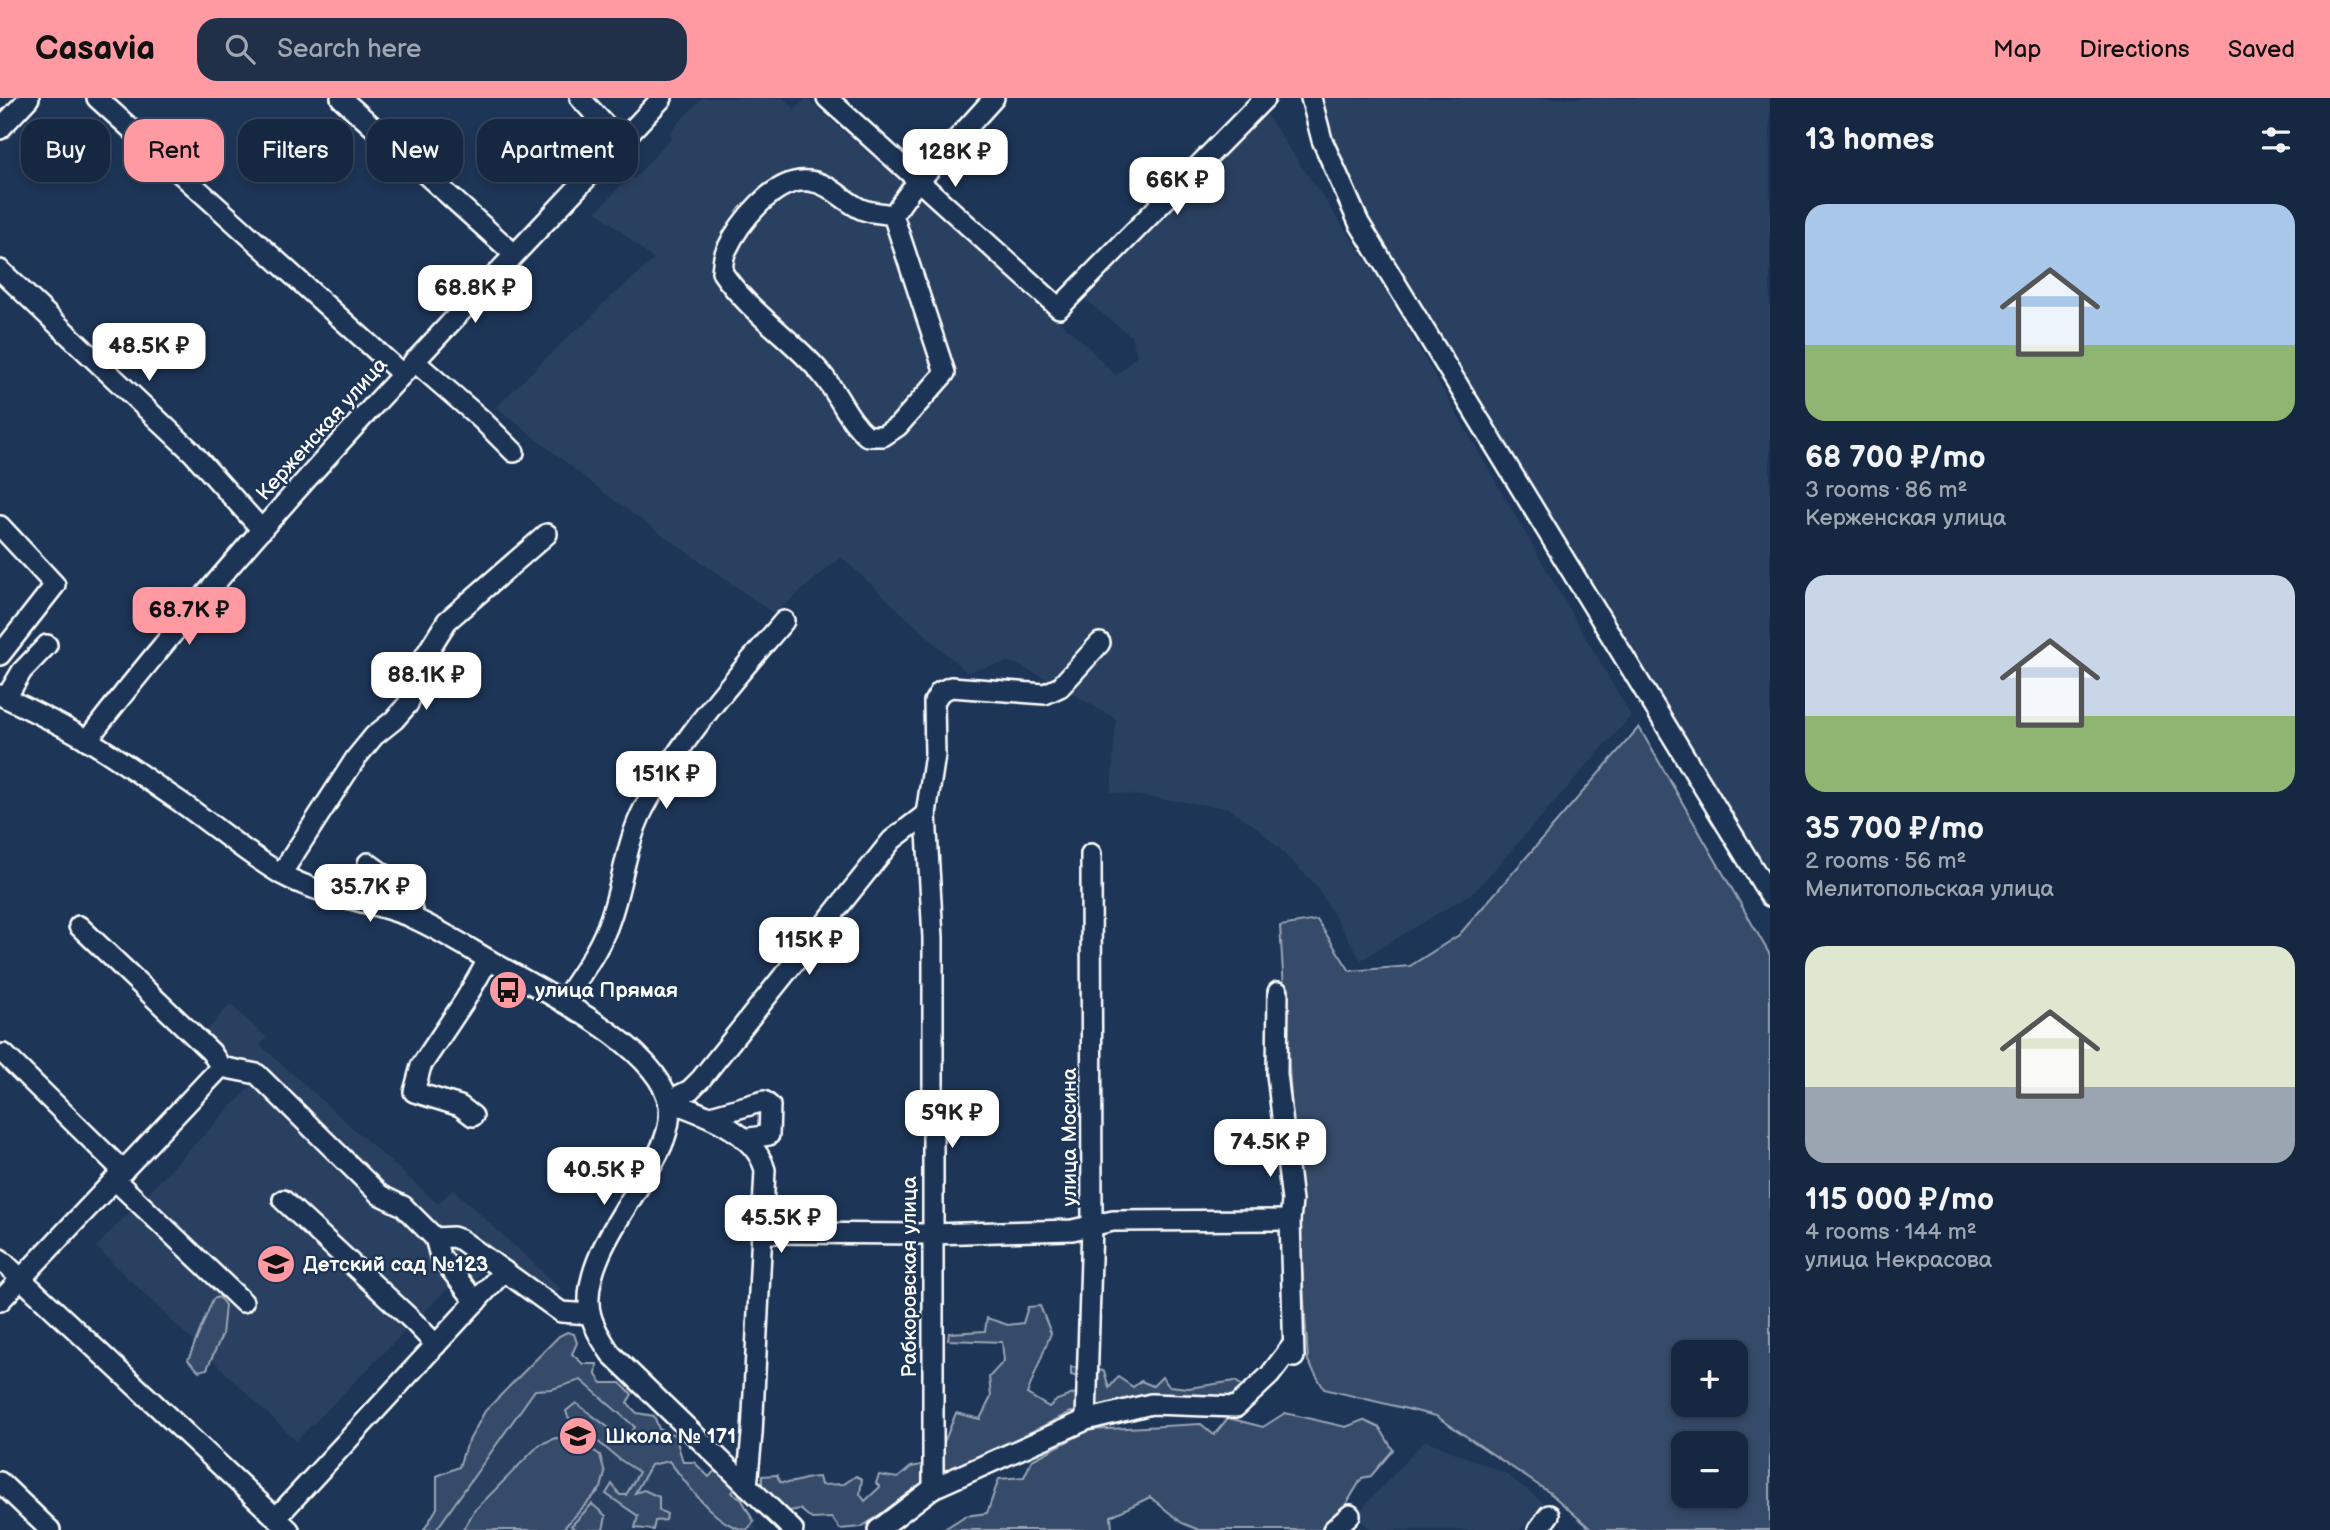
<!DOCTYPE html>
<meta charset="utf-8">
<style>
:root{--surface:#162841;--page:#1f3048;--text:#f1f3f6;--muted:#9ea6b1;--line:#35445a;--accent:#ff9aa2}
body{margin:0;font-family:"Balsamiq Sans",sans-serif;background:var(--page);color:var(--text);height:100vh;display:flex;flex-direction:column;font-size:26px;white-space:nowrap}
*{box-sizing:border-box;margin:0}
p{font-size:23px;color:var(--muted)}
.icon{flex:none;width:38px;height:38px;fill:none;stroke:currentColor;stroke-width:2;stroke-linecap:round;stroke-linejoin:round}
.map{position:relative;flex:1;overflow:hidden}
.sheet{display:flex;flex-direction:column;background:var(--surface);width:560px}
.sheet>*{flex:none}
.guide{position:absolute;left:21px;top:21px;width:665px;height:63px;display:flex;gap:14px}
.fabs{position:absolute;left:1671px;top:1242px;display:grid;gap:14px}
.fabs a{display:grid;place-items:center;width:77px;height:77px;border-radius:14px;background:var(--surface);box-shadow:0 4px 10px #0003,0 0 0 2px var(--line);font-size:35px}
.price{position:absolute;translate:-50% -60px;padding:0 16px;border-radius:14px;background:#fff;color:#222;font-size:23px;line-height:46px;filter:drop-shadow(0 2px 4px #0008)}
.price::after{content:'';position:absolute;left:50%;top:42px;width:21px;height:16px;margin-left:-10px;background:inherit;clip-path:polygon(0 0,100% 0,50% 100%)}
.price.current{background:var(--accent);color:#111}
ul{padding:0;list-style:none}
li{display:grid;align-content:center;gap:14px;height:371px;padding:0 35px}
li span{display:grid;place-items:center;height:217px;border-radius:21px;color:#555}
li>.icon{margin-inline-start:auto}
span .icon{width:126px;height:126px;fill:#fffc;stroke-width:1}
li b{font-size:30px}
h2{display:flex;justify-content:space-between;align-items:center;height:84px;padding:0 35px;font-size:30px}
.pill{padding:0 24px;border-radius:21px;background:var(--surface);box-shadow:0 4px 10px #0003,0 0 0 2px var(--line);font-size:24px;line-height:63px}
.pill.current{background:var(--accent);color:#111}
header{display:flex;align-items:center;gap:42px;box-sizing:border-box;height:98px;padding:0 35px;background:var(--accent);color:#111}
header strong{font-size:33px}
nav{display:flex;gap:38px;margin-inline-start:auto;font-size:24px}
.search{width:490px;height:63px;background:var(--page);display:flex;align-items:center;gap:18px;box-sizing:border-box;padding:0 24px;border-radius:21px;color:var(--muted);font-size:26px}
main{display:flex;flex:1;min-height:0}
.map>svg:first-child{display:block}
</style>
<header>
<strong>Casavia</strong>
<div class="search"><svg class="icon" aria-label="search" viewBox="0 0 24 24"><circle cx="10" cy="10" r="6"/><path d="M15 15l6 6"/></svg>Search here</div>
<nav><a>Map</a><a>Directions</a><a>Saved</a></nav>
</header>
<main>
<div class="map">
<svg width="1770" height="1432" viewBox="0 0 1770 1432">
<rect width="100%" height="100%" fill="#1d3557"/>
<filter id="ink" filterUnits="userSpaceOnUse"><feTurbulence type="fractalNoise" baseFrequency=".0143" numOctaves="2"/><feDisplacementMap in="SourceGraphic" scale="14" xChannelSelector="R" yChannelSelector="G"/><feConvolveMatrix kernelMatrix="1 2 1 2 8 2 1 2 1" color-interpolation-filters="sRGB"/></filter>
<g filter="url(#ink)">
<g fill="#2a4161">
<polygon points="702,0 783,0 795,11 806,0 1087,248 1116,278 1137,257 1131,238 1085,202 1265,15 1377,178 1631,618 1475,793 1361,862 1314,785 1259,731 1228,710 1111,694 1116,621 1043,579 1016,566 1007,564 966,574 841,459 774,516 611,400 496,309 574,233 586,225 602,207 654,162 597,113 630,78 634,81 672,38 669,35"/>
<polygon points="1321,0 1770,0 1770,773 1632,554 1361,112 1326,20"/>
<polygon points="230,906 267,940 260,947 438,1106 453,1091 560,1190 543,1211 487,1167 466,1193 455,1183 296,1343 96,1149 254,985 203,937"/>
<polygon points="561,1245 758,1432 431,1432"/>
<polygon points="1425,1342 1505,1375 1545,1406 1520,1432 1372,1432 1355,1418"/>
</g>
<g fill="#364b69" stroke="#9aa5b4" stroke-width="2" fill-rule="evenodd">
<path d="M1639,629l131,228v575h-178l-42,-37 -114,-77 -112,-27 -16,-28 -28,-435 37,-6 33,51 60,-5 49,-31zM1684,1255h52v52h-52zM1684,1346h52v52h-52z"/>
<polygon points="219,1199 225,1207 222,1237 207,1271 199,1273 188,1262 213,1201"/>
<polygon points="1040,1208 1051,1235 1027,1296 1049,1309 1057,1302 1092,1289 1090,1282 1071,1277 1071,1269 1104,1273 1109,1290 1118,1279 1133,1289 1141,1283 1153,1288 1162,1279 1169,1288 1189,1290 1235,1283 1247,1291 1234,1303 1089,1316 1071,1314 951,1374 939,1371 939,1334 945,1342 956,1315 980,1321 991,1299 989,1279 1004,1263 1002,1244 948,1242 949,1235 985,1233 987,1220 1008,1227 1023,1225 1028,1209"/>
<path d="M567,1234l7,2 3,9 -5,11 11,10h14l-1,11 6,8h18l12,11 -5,9 10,10 17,3 5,13 16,6 8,27h11l15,15 9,-10 18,19 -4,7 9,5 13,24 -7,8c-31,-2 -60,-47 -78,-69l-18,4 -16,28 9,-3 15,7v13l8,4 -1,6 -11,1 -2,9 -18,-2 3,-12 -32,-22 6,-10 8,11h6l13,-23 -20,-13 -51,-42 -2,-6 10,-8 45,34h6l8,-10 -54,-47 -29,9 -17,1 -99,140h-12l13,-22v-32l22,-9 6,-19 20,-37 74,-75z"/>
<polygon points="1285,1315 1346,1329 1363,1322 1380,1330 1393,1352 1371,1378 1362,1380 1342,1413 1346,1432 1199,1432 1182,1425 1150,1399 1111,1418 1112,1432 943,1432 965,1418 987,1415 999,1381 1024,1379 1032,1362 1089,1332 1201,1326 1214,1337 1228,1320 1263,1329"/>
<polygon points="555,1340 577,1341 600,1357 605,1375 601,1390 562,1432 463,1432 474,1413 539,1347"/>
<path d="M921,1367l11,8 -9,14 -62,40 -21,2 -8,-11 -20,1 -12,-10 -15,3 -23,-19v-17l15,-1 3,7c17,3 22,-5 39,-5l2,8 23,-1 12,-8 6,3 -2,15 5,7 15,-14 -4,-4 3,-8 19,3 13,-11z"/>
<polygon points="592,1406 606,1418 603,1432 576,1432 571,1428"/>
</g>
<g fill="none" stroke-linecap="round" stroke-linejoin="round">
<defs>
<g id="minor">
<polyline points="97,0 402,276"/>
<polyline points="341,0 514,156"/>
<polyline points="580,0 621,44"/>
<polyline points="827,0 1059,210 1265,0"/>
<polyline points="1311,0 1322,42 1359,125 1770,798"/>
<polyline points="0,31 29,0"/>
<path d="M893,117c-10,-2 -23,-2 -32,-6 -19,-9 -31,-26 -52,-28 -35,-4 -70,42 -83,70 -3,6 -3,14 -4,21 26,39 67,64 98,100 18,20 26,46 47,64h16l15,-10 47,-53 -52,-158 17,-24 84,-93"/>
<polyline points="0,172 192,354 262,432"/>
<polyline points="414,263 481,321 514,354"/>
<polyline points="0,428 55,487 0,557"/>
<path d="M0,597c29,14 58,28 86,44 31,18 60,40 90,60 35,24 68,53 105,75 41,23 89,26 132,44 31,14 60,33 90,50 45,26 157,80 166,137 3,23 -8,45 -20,65 -22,38 -71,100 -58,146 4,14 12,26 20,38l182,176"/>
<polyline points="6,600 22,573 47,547"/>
<path d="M87,642c176,-227 379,-432 575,-642"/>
<polyline points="368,765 407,793 414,821"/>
<polyline points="281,776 356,660 374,638 394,622 408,606 425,558 447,523 547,436"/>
<polyline points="1278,894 1277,976 1292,1103 1290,1122 1294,1259"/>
<path d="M563,904c17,-27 37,-52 47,-83 13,-36 16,-77 34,-111 36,-69 90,-128 140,-187"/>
<polyline points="4,956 123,1073"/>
<polyline points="221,969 257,976 380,1097 403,1108 435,1140 440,1158 476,1204"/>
<path d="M668,1003c34,12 87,30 97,69l-13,264 -5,52"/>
<polyline points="668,1003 690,992 701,981 892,742 926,716"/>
<polyline points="473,1018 460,1008 414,994 421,968 465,902 488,862"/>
<polyline points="711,1018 764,1003 770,1008 769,1037 744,1041"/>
<polyline points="115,1082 243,1204"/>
<polyline points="283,1102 414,1224 436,1247"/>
<polyline points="762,1135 931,1136 1072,1132 1113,1123 1290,1122"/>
<polyline points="435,1140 453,1139 461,1142 504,1173"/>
<polyline points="0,1161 289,1432"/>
<polyline points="0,1203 221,969 211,954 79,828"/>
<polyline points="1086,1322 1092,1128 1091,756"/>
<polyline points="0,1384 50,1432"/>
<polyline points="933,1390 933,840 926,716 935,657 934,604 940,594 951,589 1045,596 1060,589 1100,545"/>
<polyline points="276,1420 504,1173 561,1214 590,1216"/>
<polyline points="878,1432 933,1390 1086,1322 1151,1306 1236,1309 1270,1277 1292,1248"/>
<polyline points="1333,1432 1350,1417"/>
<polyline points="1538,1432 1549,1417"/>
</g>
</defs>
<use href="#minor" stroke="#fff" stroke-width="24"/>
<use href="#minor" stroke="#1d3557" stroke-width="19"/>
</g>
</g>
<defs>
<symbol id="bus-disc" viewBox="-11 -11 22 22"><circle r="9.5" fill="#ff9aa2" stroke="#1d3557"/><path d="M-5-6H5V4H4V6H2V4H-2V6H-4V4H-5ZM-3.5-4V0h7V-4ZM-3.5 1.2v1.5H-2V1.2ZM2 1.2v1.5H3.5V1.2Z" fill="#111"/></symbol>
<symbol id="school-disc" viewBox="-11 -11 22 22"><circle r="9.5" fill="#ff9aa2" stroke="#1d3557"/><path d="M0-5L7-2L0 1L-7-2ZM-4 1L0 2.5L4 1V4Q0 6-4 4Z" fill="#111"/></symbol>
</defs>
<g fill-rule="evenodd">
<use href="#bus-disc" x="486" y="870" width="44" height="44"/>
<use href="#school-disc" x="254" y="1144" width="44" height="44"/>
<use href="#school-disc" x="556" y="1316" width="44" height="44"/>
</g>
<g text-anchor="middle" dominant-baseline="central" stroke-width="5" stroke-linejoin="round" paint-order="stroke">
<g font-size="21" fill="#fff" stroke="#1d3557">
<text transform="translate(322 331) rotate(-48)">Керженская улица</text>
<text transform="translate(1069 1039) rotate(-90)">улица Мосина</text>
<text transform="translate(909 1179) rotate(-90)">Рабкоровская улица</text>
</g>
<g font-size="21" font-weight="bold" fill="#fff" stroke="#1d3557" text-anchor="start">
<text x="535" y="892">улица Прямая</text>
<text x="303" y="1166">Детский сад №123</text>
<text x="605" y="1338">Школа № 171</text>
</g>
</g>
</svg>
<div class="fabs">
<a>+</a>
<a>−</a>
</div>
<b class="price" style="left:955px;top:91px">128K ₽</b>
<b class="price" style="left:1177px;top:119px">66K ₽</b>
<b class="price" style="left:475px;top:227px">68.8K ₽</b>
<b class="price" style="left:149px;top:285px">48.5K ₽</b>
<b class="price current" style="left:189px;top:549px">68.7K ₽</b>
<b class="price" style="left:426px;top:614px">88.1K ₽</b>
<b class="price" style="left:666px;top:713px">151K ₽</b>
<b class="price" style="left:370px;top:826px">35.7K ₽</b>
<b class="price" style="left:809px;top:879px">115K ₽</b>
<b class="price" style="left:952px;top:1052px">59K ₽</b>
<b class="price" style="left:1270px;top:1081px">74.5K ₽</b>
<b class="price" style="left:604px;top:1109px">40.5K ₽</b>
<b class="price" style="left:781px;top:1157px">45.5K ₽</b>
<div class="guide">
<a class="pill">Buy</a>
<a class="pill current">Rent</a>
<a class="pill">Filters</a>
<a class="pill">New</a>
<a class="pill">Apartment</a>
</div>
</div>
<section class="sheet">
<h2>13 homes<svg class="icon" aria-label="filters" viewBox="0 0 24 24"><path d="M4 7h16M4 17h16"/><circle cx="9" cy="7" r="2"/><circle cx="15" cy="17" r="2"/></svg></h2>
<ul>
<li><span style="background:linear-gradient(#a9c7e8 65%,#8fb573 0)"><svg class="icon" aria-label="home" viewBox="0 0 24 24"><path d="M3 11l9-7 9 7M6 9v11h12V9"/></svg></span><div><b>68 700 ₽/mo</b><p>3 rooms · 86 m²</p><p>Керженская улица</p></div></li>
<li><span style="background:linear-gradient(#c9d6e8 65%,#8fb573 0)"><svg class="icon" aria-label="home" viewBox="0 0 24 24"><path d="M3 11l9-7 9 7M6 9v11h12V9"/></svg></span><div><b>35 700 ₽/mo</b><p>2 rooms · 56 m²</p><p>Мелитопольская улица</p></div></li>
<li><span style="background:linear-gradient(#dfe7d0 65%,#9aa5b1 0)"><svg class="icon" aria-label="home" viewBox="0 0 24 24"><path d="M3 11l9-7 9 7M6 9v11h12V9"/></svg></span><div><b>115 000 ₽/mo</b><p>4 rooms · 144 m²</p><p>улица Некрасова</p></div></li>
</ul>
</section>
</main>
